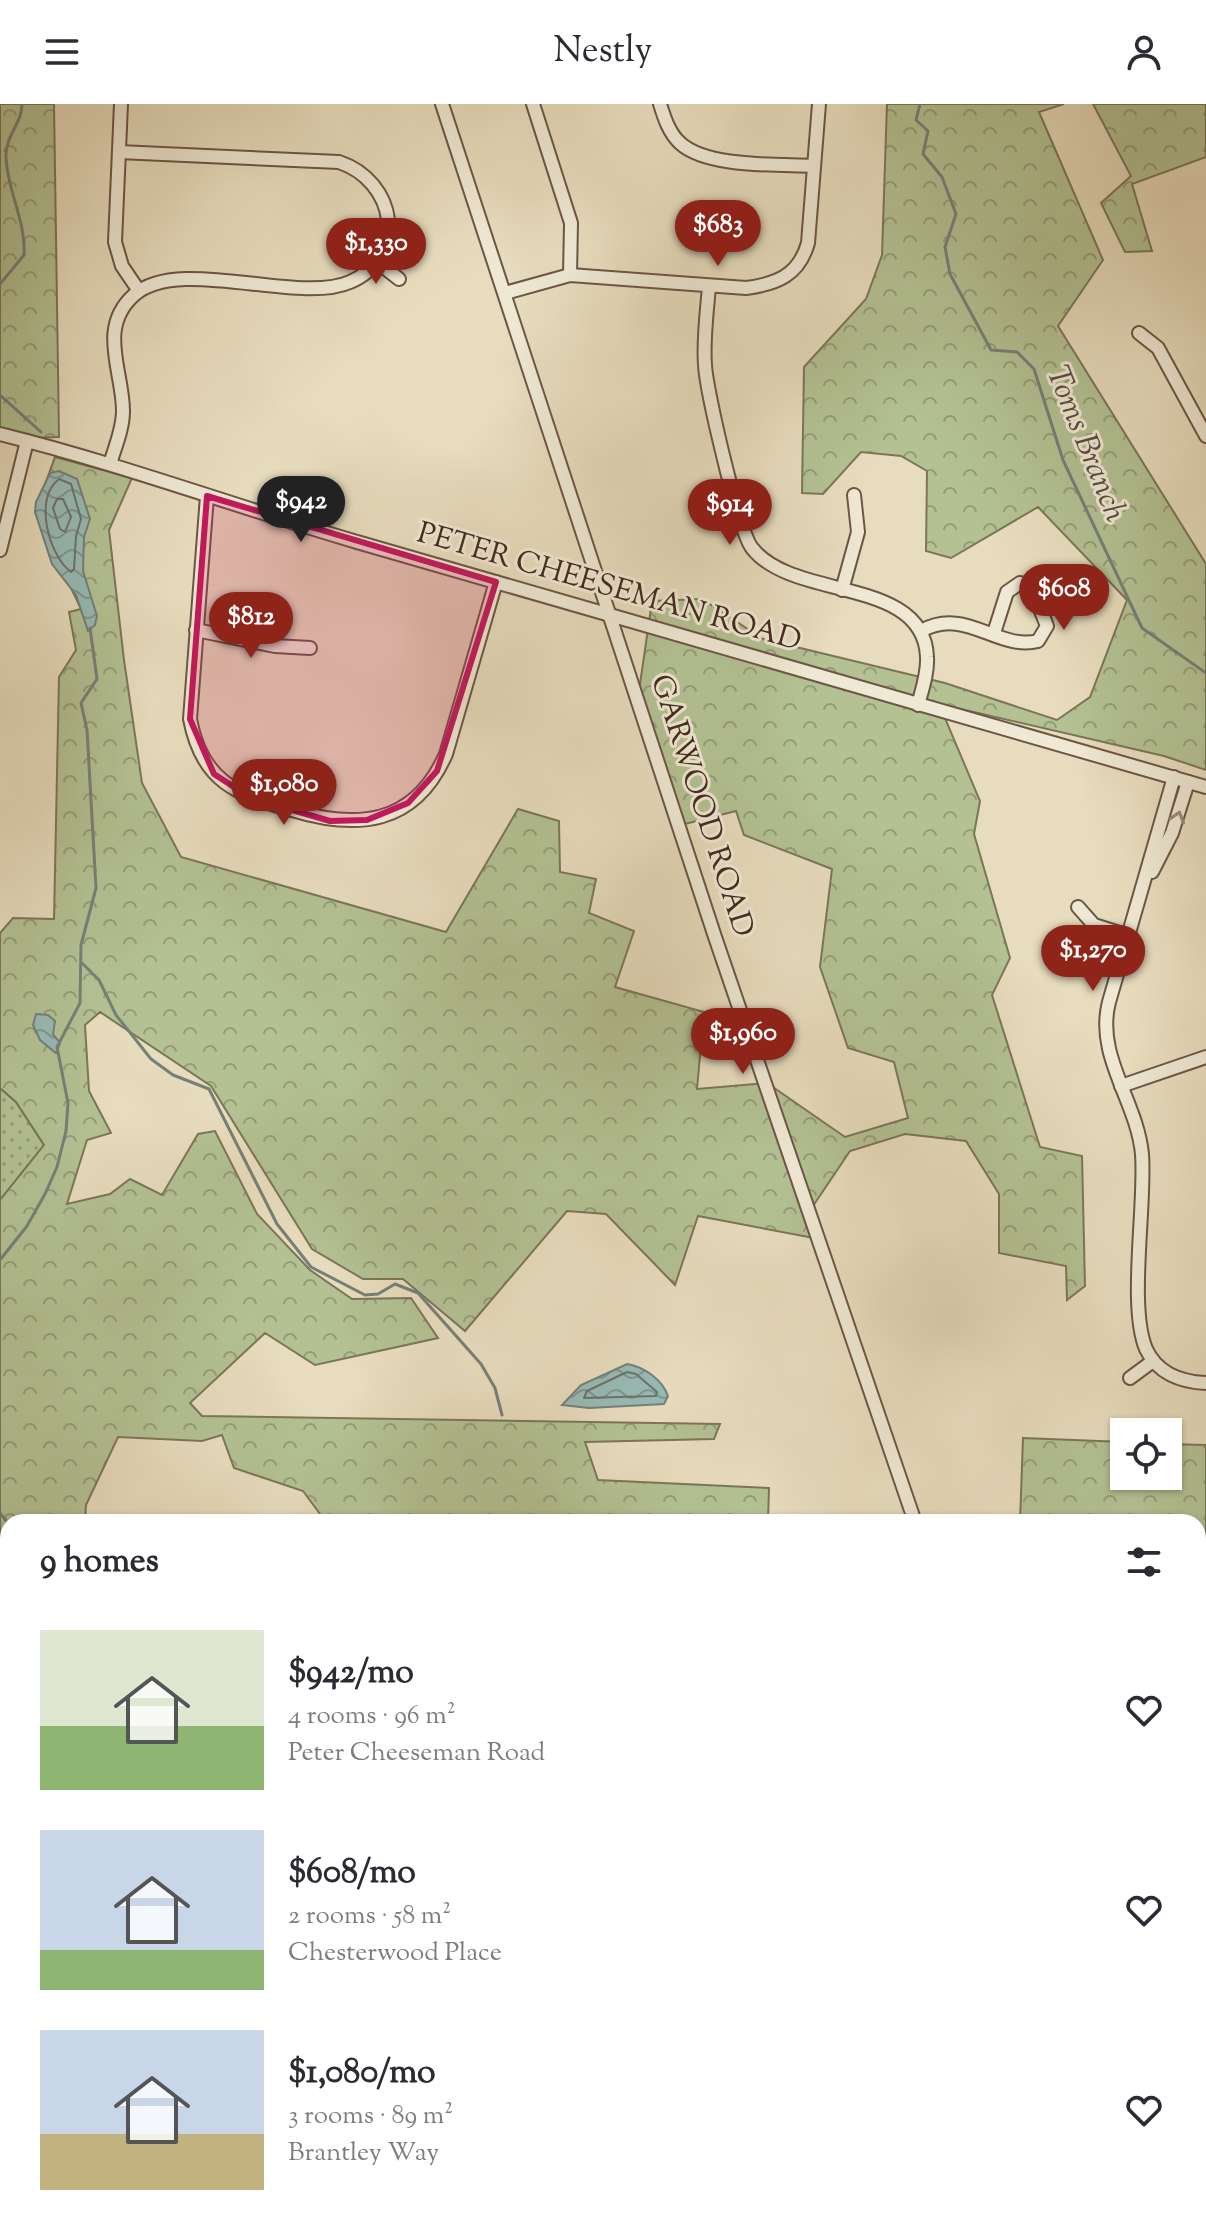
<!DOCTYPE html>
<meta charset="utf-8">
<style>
:root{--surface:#fff;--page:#f2f2f3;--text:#2b2b33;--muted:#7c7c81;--accent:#8f2418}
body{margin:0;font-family:"Sorts Mill Goudy",serif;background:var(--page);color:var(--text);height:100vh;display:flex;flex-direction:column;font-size:30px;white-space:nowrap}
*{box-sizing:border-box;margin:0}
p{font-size:26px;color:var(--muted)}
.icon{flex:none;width:44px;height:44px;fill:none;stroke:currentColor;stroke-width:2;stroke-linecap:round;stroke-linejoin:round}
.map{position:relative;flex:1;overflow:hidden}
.drawer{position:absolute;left:0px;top:1410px;width:1206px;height:712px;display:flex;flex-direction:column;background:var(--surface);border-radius:24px 24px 0 0;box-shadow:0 2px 6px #0004}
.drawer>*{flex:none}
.fabs{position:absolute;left:1110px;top:1314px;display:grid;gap:16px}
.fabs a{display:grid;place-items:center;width:72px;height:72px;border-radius:0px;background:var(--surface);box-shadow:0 2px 6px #0004;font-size:40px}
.price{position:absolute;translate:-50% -68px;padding:0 18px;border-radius:28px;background:var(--accent);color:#fff;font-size:26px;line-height:52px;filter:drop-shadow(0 2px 4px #0008)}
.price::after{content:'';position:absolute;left:50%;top:48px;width:24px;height:18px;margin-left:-12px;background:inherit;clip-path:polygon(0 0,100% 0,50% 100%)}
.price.active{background:#222;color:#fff}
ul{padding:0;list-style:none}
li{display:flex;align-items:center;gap:24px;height:200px;padding:0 40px}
li span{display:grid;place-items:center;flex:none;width:224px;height:160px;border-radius:0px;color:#555}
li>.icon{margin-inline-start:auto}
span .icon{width:96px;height:96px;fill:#fffc;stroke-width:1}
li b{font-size:34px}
h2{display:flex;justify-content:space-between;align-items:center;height:96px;padding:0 40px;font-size:34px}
header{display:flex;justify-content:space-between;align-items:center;height:104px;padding:0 40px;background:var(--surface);font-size:36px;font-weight:600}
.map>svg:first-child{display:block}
</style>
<header><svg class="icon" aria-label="menu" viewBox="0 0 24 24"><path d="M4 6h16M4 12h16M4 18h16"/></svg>Nestly<svg class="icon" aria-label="person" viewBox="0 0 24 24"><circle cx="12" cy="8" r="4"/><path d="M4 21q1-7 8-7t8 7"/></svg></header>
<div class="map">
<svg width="1206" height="2122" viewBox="0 0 1206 2122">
<defs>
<pattern id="grass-dots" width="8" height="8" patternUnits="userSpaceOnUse" patternTransform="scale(2)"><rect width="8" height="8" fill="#b3c193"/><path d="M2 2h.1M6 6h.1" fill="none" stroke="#939d77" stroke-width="1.8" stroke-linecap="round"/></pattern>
<pattern id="forest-crowns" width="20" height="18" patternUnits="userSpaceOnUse" patternTransform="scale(2)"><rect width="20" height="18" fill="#b3c193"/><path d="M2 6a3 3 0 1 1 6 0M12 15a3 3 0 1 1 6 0" fill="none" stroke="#939d77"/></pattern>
<pattern id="water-waves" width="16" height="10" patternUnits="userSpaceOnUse" patternTransform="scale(2)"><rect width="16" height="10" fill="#97bab5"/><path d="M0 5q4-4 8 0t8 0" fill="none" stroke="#7d9793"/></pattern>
</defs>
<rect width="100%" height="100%" fill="#e7dcbd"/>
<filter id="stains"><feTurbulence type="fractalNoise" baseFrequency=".0025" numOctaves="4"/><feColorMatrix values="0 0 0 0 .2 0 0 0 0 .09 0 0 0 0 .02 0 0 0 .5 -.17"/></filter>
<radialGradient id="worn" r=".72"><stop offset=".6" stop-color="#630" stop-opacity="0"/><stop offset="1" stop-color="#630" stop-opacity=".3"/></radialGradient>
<polygon fill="url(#grass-dots)" stroke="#7b7658" stroke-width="2" points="0,984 16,998 44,1041 0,1096"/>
<g fill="url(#forest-crowns)" stroke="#7b7658" stroke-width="2">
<polygon points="0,0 54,0 59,333 0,335"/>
<polygon points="887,0 1064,0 1039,8 1103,156 1058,222 1206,460 1206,666 1164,652 939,600 980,697 974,730 1010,854 992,891 1040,1043 1082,1052 1085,1182 1067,1196 1066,1162 999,1149 999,1090 966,1037 905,1030 850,1047 811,1105 819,1135 698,1112 675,1181 606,1110 567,1107 465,1227 403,1175 363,1175 312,1145 211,982 100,908 85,921 89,987 111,1029 87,1036 67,1100 110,1090 130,1075 162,1091 198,1030 215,1027 257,1110 310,1166 352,1195 411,1194 438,1234 315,1261 265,1229 190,1299 202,1312 720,1320 714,1335 585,1338 598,1376 769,1384 768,1418 326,1418 303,1387 234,1364 222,1331 202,1337 118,1333 86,1401 85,1418 8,1418 8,1603 0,1600 0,1096 44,1041 16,998 0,984 0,829 13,814 54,815 59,573 76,546 69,508 81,505 35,408 55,353 132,374 109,426 124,556 142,679 181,753 446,828 518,705 559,717 560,768 596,775 589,809 634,827 615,883 704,908 697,985 767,979 845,1033 908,1014 894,958 848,944 820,863 832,765 744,731 736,707 677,722 638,594 652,497 702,495 763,535 945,579 1057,616 1090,593 1127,496 1038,403 951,454 926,447 927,367 901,352 861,348 823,390 802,389 804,263 866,195 882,151"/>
<polygon points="1093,0 1206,0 1206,53 1132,80 1152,147 1125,148 1101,99 1131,72"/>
<polygon points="1023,1334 1124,1338 1124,1372 1168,1372 1168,1340 1206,1341 1206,1525 1198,1523 1198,1418 1020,1418"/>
<polygon points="1206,1554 1206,1672 1198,1671 1198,1571 1202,1571"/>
<polygon points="8,1610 8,1699 0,1698 0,1618"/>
<polygon points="1206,1682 1206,1803 1198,1804 1198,1781 1206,1753 1198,1748 1198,1718 1201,1718"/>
<polygon points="8,1799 8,2114 273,2114 272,2122 0,2122 0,1804"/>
</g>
<g fill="url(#water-waves)" stroke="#758079" stroke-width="2">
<polygon points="59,367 77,375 90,415 84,433 83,467 97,512 95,521 88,527 76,491 52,460 35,408 36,398 50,369"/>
<polygon points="36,910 48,911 55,917 53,930 60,939 56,949 40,936 33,921"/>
<path d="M627,1260c17,3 35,15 41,32l-4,8 -75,4 -27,-3 19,-20z"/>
<polygon points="284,2114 374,2114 376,2122 283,2122"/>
</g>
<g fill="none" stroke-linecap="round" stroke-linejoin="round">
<g stroke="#6d726a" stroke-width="2">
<path d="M59,375l12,5 10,35 -5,17 -2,33 -3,3c-22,-16 -38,-74 -12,-93z"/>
<polygon points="57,395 63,395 71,413 65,428 60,425 53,404"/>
<polygon points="627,1268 636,1270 657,1288 656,1292 584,1294 587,1287"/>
</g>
<g stroke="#758079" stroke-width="3">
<polyline points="920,0 916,16 928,27 923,50 942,73 956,110 945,143 950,170 991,246 1017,248 1034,265 1063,356 1142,524 1206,569"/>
<path d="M0,180l24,-29c2,-34 -17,-65 -18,-98 -1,-21 16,-33 16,-53"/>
<polyline points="0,291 41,328"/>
<polyline points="82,859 99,876 116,911 151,955 173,971 209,985 277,1120 311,1163 365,1191 378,1190 395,1180 418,1189 481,1260 495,1284 502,1311"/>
<polyline points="0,1156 27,1122 45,1090 57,1063 66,1027 68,999 57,943 80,899 81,841 96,784 87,626 81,599 97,575 90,524"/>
<polyline points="0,1409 8,1419"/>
<polyline points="0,1675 8,1665"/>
<polyline points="0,1772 6,1785"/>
<polyline points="190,2114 194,2122"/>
<polyline points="1,2122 8,2111"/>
</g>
<defs>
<g id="minor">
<polyline points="121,0 115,138 122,162 139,187"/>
<polyline points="442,0 715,833 915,1418"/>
<polyline points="533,0 571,119 570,171"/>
<path d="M660,0c4,13 9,29 20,39 27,25 98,21 134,23"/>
<polyline points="376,157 399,175"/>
<path d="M709,182c-2,26 -6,53 -4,79 1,24 34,167 47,183 41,53 172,28 175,109 1,16 -5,33 -9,48"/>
<path d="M505,189l65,-18 176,13c31,-4 53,-13 62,-45l11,-139"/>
<polyline points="1139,229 1158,244 1206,332"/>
<path d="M0,330c121,30 237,73 357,108 283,82 566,164 849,245"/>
<path d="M110,360c5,-17 13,-35 13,-53 0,-40 -26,-83 11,-116 45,-40 164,10 216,-13 59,-26 46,-101 -11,-120l-220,-10"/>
<path d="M207,392l-17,223c12,63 46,75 102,91 66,20 123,15 154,-56l50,-172"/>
<polyline points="0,446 27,337"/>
<polyline points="842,486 858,428 854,391"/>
<polyline points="196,526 275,542 310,544"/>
<path d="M921,527c45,-25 76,20 117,10l9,-15 -16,-40 -11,-3 -13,9 -13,41"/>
<path d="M1174,673l-65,225c-14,54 28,99 33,152 4,51 -14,152 4,195 11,24 35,33 60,34"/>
<polyline points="1152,768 1172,729 1188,678"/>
<polyline points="1078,803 1094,821 1129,832"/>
<polyline points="1121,982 1206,953"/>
<polyline points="1130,1274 1153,1257"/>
<polyline points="0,1793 8,1790"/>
<polyline points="1198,1871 1206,1871"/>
<polyline points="1198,2000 1206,2001"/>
<polyline points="438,2114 440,2122"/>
<polyline points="558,2114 559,2122"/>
<polyline points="776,2114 844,2122"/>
<polyline points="947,2114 947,2122"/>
<polyline points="654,2122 655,2114"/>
<polyline points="752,2122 753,2114"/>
<polyline points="998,2122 1017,2121"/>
</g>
</defs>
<use href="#minor" stroke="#6c5646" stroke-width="16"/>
<use href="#minor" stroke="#efe8d4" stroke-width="12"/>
</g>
<defs><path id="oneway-chevron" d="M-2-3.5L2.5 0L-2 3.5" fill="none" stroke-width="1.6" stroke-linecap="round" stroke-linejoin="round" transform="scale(2)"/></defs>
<use stroke="#998979" href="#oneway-chevron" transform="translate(1178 713) rotate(-73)"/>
<path fill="#c2185b" fill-opacity="0.2" stroke="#c2185b" stroke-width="6" stroke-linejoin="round" d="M207,392l289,86 -59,189 -29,32 -41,17 -37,1 -79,-23 -37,-24 -24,-55z"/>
<g text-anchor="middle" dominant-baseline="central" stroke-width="6" stroke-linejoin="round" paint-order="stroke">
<g font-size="30" fill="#432a1e" stroke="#efe8d4">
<text transform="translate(609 484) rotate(16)">PETER CHEESEMAN ROAD</text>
<text transform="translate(701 702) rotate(72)">GARWOOD ROAD</text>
</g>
<g font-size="32" font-style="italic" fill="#584e44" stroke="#efe8d4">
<text transform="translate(1085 340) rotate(68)">Toms Branch</text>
</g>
</g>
<rect width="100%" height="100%" filter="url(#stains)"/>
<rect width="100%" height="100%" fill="url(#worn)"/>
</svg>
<div class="fabs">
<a><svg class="icon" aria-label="locate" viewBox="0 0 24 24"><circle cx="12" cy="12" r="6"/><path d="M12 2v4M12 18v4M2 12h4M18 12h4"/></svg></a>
</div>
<b class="price" style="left:718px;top:164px">$683</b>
<b class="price" style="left:376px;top:182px">$1,330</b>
<b class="price active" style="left:301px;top:440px">$942</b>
<b class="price" style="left:730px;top:443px">$914</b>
<b class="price" style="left:1064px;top:528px">$608</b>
<b class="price" style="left:251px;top:556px">$812</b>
<b class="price" style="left:284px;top:723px">$1,080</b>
<b class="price" style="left:1093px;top:889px">$1,270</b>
<b class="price" style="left:743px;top:972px">$1,960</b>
<section class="drawer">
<h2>9 homes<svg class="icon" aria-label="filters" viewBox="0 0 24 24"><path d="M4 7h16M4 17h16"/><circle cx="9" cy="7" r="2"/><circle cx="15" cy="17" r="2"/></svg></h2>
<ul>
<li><span style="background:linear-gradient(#dfe7d0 60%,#8fb573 0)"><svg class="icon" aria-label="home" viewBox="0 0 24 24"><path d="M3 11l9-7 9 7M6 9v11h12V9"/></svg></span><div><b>$942/mo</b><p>4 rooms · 96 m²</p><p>Peter Cheeseman Road</p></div><svg class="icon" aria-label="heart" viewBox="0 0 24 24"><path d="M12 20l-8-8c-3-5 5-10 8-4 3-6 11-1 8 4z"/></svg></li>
<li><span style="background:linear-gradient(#c9d6e8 75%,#8fb573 0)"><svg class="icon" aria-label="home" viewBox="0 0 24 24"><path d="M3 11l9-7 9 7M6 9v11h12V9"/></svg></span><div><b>$608/mo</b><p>2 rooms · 58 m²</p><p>Chesterwood Place</p></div><svg class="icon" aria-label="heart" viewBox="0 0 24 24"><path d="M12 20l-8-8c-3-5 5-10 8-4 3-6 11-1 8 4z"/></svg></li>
<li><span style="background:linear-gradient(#c9d6e8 65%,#c2b280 0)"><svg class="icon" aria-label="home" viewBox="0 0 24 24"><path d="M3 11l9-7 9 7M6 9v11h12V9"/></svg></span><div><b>$1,080/mo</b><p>3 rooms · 89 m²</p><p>Brantley Way</p></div><svg class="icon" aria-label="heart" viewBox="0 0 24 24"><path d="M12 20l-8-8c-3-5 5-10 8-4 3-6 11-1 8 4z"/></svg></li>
</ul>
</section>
</div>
